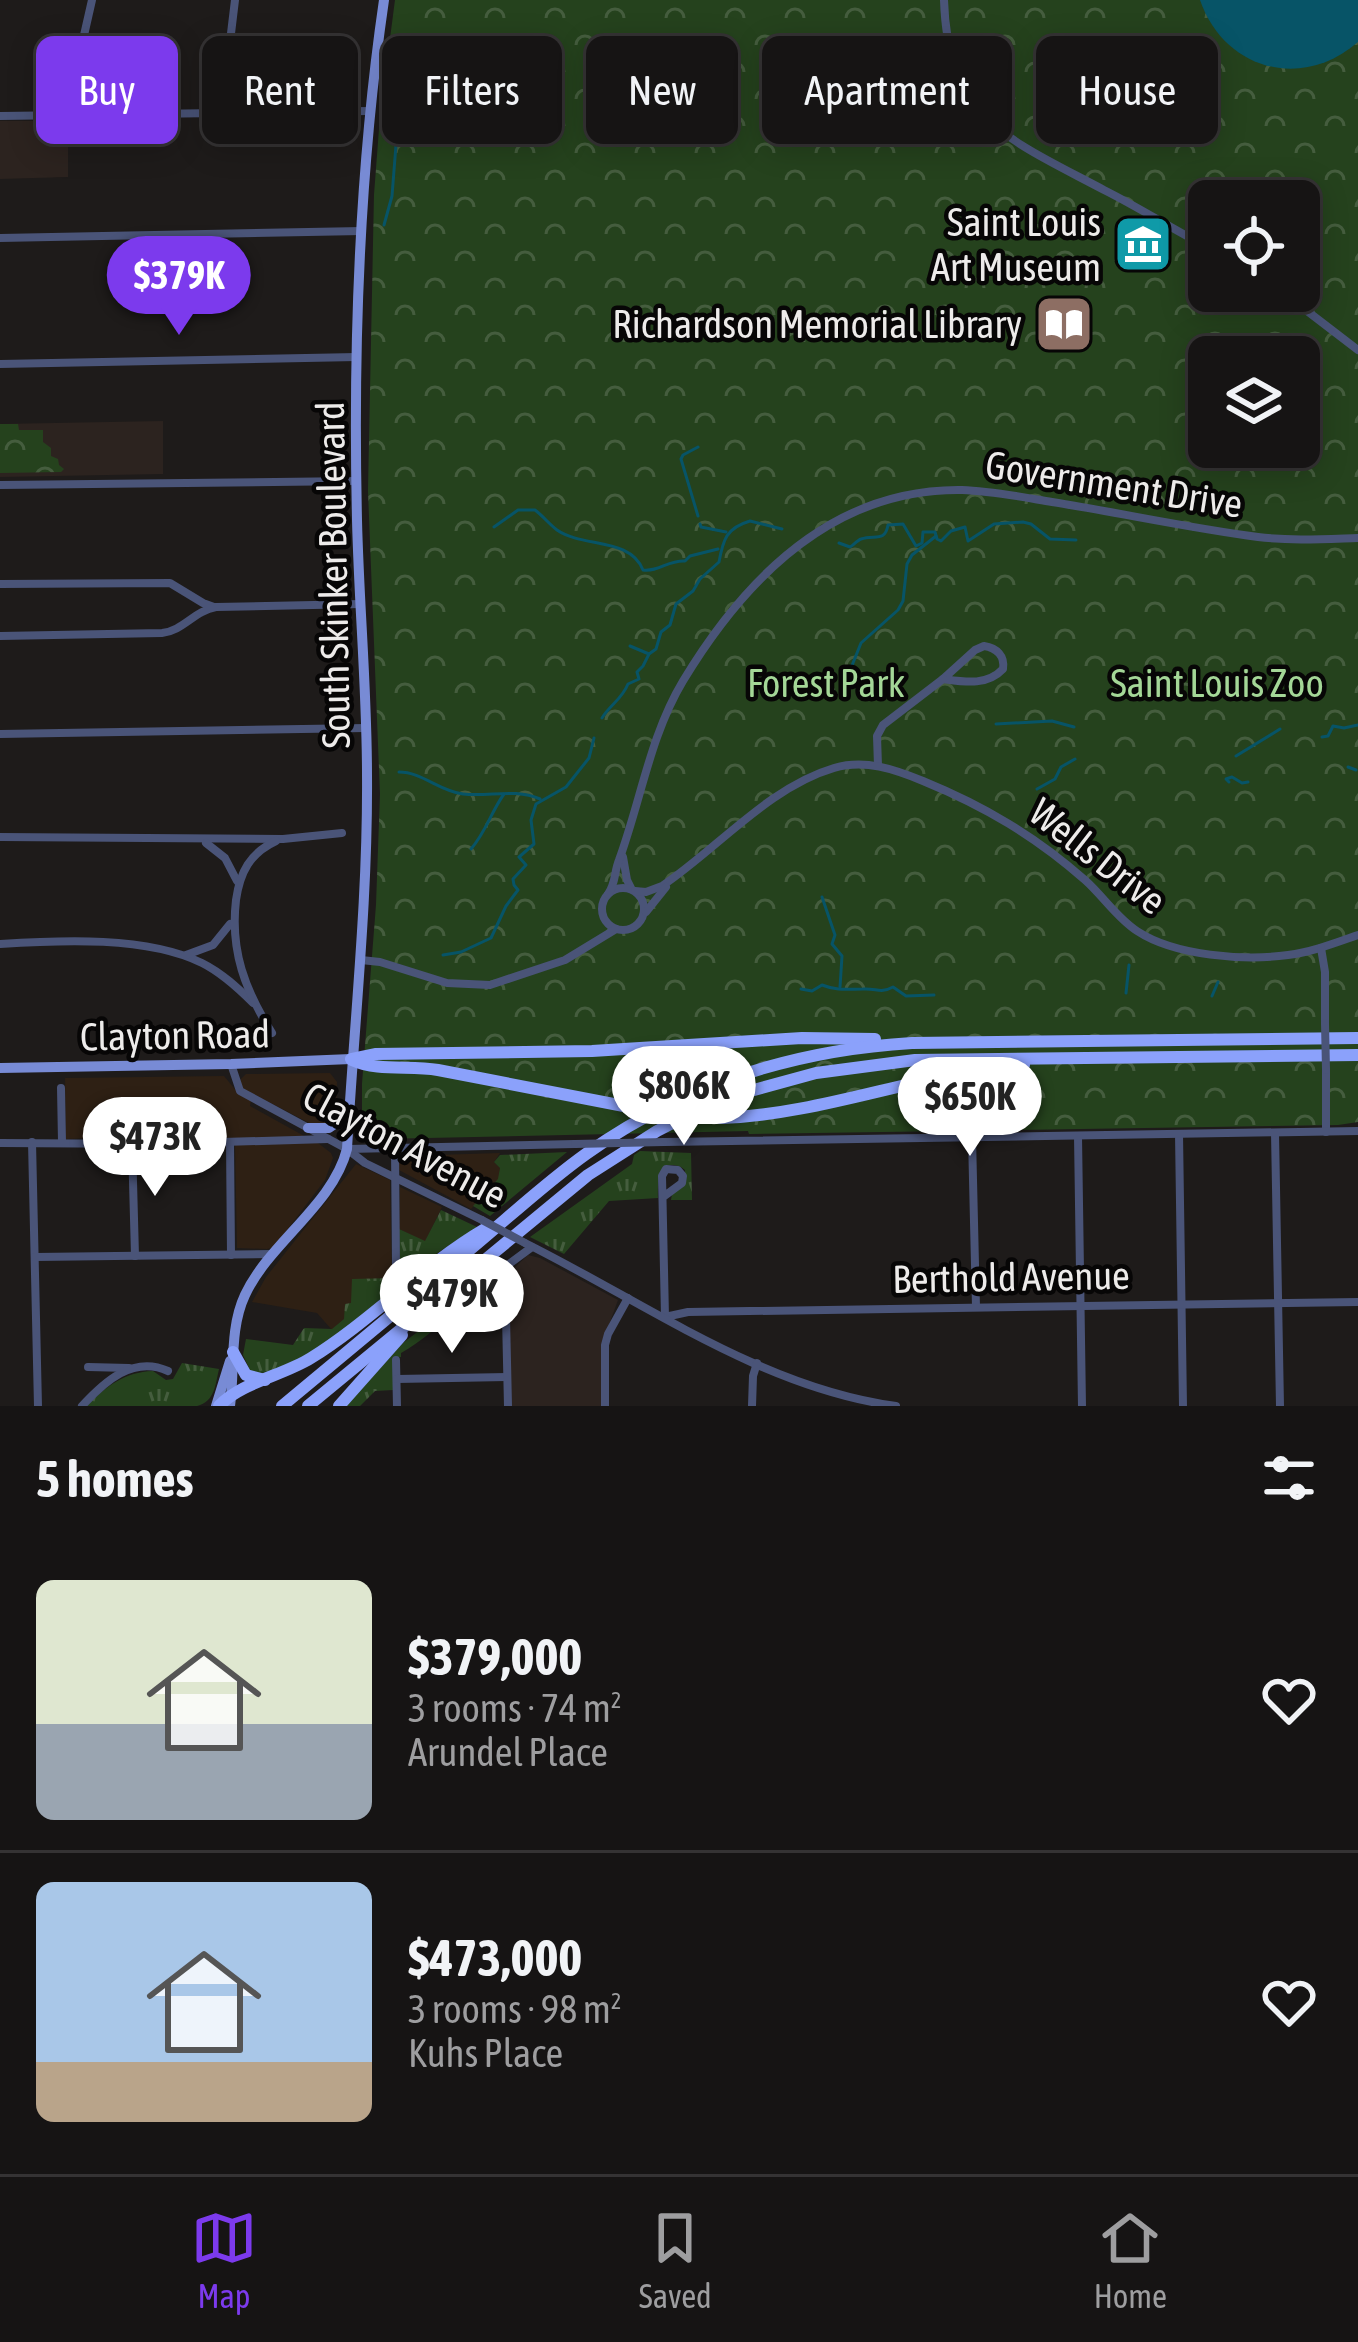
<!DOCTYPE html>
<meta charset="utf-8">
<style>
:root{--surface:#161414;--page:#232122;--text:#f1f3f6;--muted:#9e9ea0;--line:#353334;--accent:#7c3aed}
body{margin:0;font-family:"Asap Condensed",sans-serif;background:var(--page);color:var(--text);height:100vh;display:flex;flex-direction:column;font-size:45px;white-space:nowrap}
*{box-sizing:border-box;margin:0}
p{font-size:39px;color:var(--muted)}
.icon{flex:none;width:66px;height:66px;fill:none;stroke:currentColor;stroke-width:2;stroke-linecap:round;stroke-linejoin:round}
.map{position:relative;height:1406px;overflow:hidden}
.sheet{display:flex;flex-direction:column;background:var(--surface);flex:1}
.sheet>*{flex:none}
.top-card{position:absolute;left:36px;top:36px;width:1287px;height:108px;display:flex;gap:24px}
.controls{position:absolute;left:1188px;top:180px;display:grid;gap:24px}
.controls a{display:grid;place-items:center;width:132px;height:132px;border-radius:18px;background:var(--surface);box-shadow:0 6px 30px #0003,0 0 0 3px var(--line);font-size:60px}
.price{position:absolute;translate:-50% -102px;padding:0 27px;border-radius:42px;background:#fff;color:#222;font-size:39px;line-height:78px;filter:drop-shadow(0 3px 6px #0008)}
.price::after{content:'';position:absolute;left:50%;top:72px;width:36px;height:27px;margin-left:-18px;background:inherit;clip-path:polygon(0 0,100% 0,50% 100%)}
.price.current{background:var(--accent);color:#fff}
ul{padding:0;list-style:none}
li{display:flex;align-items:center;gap:36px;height:300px;padding:0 36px}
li+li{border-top:3px solid var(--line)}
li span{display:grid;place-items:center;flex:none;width:336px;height:240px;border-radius:18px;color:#555}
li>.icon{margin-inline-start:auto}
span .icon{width:144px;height:144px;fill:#fffc;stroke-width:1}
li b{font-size:51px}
h2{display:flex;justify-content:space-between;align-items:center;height:144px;padding:0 36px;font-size:51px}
.tag{padding:0 42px;border-radius:18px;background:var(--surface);box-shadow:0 6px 30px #0003,0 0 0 3px var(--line);font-size:42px;line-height:108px}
.tag.current{background:var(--accent);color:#fff}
.tabs{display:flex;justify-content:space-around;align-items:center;height:168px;border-top:3px solid var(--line);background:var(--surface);font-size:33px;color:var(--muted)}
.tabs a{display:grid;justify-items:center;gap:6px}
.tabs .current{color:var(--accent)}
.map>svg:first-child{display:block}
</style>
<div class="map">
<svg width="1358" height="1406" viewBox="0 0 1358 1406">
<defs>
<pattern id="grass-tufts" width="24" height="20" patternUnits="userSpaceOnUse" patternTransform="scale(3)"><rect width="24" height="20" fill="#25421d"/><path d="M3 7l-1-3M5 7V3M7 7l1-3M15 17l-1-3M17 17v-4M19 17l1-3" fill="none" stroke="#455d3e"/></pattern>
<pattern id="park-crowns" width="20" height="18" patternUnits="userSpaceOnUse" patternTransform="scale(3)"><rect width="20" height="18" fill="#25421d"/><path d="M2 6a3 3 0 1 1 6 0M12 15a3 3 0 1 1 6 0" fill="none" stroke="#455d3e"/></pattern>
</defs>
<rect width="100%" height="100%" fill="#1e1b1a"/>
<g fill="#2e2014">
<polygon points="330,1073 337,1082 336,1116 330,1125 315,1126 242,1088 240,1080 246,1074"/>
<polygon points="224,1076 238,1093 251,1100 250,1106 306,1137 97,1142 94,1138 66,1139 65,1078"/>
<polygon points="318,1143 331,1153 333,1158 325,1180 274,1247 267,1249 237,1248 235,1145"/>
<polygon points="500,1153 494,1162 500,1168 499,1179 471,1209 399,1170 399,1157 403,1156"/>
<polygon points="356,1164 390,1180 392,1278 351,1303 344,1319 332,1330 317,1313 252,1302 266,1277"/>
<polygon points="400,1187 442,1207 425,1242 399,1229"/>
</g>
<g fill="#2c231f">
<polygon points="0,121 68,121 68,177 0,179"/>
<polygon points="163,421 163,474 0,477 0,424"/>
<polygon points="528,1255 540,1258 618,1300 601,1347 601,1406 511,1406 509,1273"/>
</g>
<g fill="url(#grass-tufts)">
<path d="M640,1151l51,2 1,47h-21l1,-6 13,-10v-14l-4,-3c-24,-9 -23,14 -23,31l-49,3 -45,53 -34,-17 102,-73 2,-9z"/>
<polygon points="567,1152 490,1216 473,1206 498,1179 500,1168 494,1162 500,1155"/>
<path d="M441,1210l36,17c-21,14 -43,27 -62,43 -33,26 -122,113 -164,102l-8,-17 3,-16 47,6 11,-17 28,1 12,-10 1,-15 6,-1 1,-24 40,-1v-7h8l-1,-42 26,12z"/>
<path d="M502,1267v42c-16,2 -36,0 -51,9 -17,10 -30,24 -50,35v4l-8,1v32l-18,1 -15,15h-14l57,-63z"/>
<path d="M182,1363l37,6c-4,17 -4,32 -22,37h-110c19,-20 38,-34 66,-35l13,9 7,-1z"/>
</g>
<g fill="url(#park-crowns)" fill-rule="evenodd">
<path d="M395,0h963v1122l-20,3 -589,9 -1,-3 -371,8 -9,-3 -6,-6v-46l14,-179 4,-111 -12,-303 6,-296 6,-79zM1209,201h90v90h-90zM1209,357h90v90h-90z"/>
<polygon points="0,424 18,424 19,430 43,430 43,442 51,448 51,456 58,459 59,465 64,469 61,472 0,473"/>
</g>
<path fill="#075467" d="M1200,0h158v42c-56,49 -134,28 -158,-42z"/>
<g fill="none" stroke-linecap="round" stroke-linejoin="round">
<g stroke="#075467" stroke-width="3">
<polyline points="384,225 392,196 397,132"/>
<polyline points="698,516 681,459 683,455 698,447"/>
<polyline points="700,524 701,527 726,532"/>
<path d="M494,527l24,-17h17c8,6 14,14 22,20 26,18 73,7 86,40 16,2 25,-10 42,-9l5,-5 28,-7"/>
<path d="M839,543l11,4c2,-1 8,-7 11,-8 13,-5 24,4 27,-14l15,-1 13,22 6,-3 1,-11h12l2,7 4,2 10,-10 14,-4 3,14 26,-17 29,-2 8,2 19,15 26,1"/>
<polyline points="630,646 649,654"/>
<polyline points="847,678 861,643 898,610 903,601 907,564 912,555 936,536"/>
<path d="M602,718c8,-13 20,-19 26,-34l11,-5 -2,-7 6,-6 6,-12 7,-5 5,-17 9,-7 6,-21 17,-13 7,-12 19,-17c4,-22 7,-34 31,-41l32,8"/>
<polyline points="996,724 1052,721 1074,727"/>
<polyline points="1322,737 1328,736 1333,726 1344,728 1358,725"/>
<polyline points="1236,756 1280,729"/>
<polyline points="1348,767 1356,770"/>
<path d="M399,772c23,0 40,19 64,22 27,3 51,-6 77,5"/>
<polyline points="1229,782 1226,779 1232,777 1242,783 1248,782"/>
<polyline points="1037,789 1055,779 1061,767 1075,759"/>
<path d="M471,849c15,-17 20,-37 33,-55"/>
<polyline points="822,897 835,935 832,944 842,956 840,987"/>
<polyline points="443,955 461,952 491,938 506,906 518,890 514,885 513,879 526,865 519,857 534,844 531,820 536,804 566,787 589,758 594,738"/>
<path d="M801,989l11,2 10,-6c15,6 26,4 41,4 14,-1 17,5 30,-2l13,9 28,-1"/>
<polyline points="1126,993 1129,965"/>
<polyline points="1212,996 1218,982"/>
</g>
<g stroke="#4a5478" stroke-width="8">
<path d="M944,0c4,120 66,140 160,190 36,18 70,40 105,58"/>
<polyline points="227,113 229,50 235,0"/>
<polyline points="83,115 82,44 92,0"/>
<polyline points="0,116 369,111"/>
<polyline points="0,238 362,231"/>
<polyline points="1281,291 1358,350"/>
<polyline points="0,364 357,357"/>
<polyline points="0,485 357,481"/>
<polyline points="0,584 170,583 203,603 214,607"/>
<path d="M0,636l162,-3c21,-2 32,-22 54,-26l145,-3"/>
<path d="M984,646c13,2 21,10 19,23 -16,17 -38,13 -60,10l32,-29z"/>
<polyline points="0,734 366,728"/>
<polyline points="878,766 877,736 883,725 943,679"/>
<polyline points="0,837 283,839 342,833"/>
<polyline points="206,843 225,858 237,881"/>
<polyline points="623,857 627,880 631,888"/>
<circle cx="623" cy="909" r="21"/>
<path d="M635,891l11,1 16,-6c55,-37 107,-99 172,-118 31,-9 60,1 89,13 61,25 112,55 162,99 18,16 32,38 52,51 38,25 107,30 151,24 24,-3 47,-12 70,-20"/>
<path d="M608,894c8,-11 6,-22 11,-34 22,-60 31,-124 64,-179 62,-103 150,-193 279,-191 30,1 60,7 90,12 69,11 137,26 206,35 33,4 67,2 100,1"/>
<polyline points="646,912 666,887"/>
<path d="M0,944c61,-4 147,-8 202,19 20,10 36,25 51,40"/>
<polyline points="1321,948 1325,972 1325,1023"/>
<polyline points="186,955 213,945 230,924"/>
<polyline points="361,960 380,962 447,983 490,985 565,960 616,929"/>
<path d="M272,1033c-27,-43 -42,-82 -36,-133 4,-28 14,-47 40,-59"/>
<polyline points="231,1064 240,1091 347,1149 365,1163 482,1220"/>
<polyline points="1326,1070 1326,1132"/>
<polyline points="61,1088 62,1142"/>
<polyline points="1275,1133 1280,1406"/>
<polyline points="1179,1134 1183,1406"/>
<polyline points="1078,1136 1082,1406"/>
<polyline points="972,1137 976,1307"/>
<polyline points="32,1142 38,1406"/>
<polyline points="230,1142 231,1255"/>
<polyline points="664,1142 1358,1131"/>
<polyline points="0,1143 156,1144 328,1139"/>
<polyline points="132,1144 135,1256"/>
<polyline points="395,1148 396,1268"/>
<polyline points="348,1149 575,1144"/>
<polyline points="663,1197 682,1183 683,1176 678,1170 666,1169 662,1176 665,1317 688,1312 1358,1302"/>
<path d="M525,1243c119,59 237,145 371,163"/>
<polyline points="35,1257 272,1254"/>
<polyline points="396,1360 397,1406"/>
<polyline points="88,1367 129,1368"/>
<polyline points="397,1379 507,1377"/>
<path d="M82,1406c22,-24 51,-51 86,-35"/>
<polyline points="508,1406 505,1272 509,1264 532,1247"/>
<polyline points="605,1406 605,1345 608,1334 628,1298"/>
<polyline points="752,1406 753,1376 757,1363"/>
</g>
<g stroke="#788bd5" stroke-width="10">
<polyline points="0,1068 231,1064 351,1059"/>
<polyline points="308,1128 329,1128 349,1114"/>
<polyline points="216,1406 230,1361"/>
<path d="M230,1406c5,-36 -1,-77 15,-111 24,-52 88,-90 102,-146 7,-125 21,-248 20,-374 0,-85 -8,-170 -10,-255 -4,-173 2,-349 27,-520"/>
</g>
<g stroke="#8ba1fb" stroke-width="12">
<polyline points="351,1059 375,1054 592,1051 802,1038 875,1039"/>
<path d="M352,1060c27,12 57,5 86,10l191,37"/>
<path d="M722,1118c103,-4 200,-46 302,-53"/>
<polyline points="233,1352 246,1375 265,1380"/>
<path d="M219,1406c23,-24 63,-30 92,-48 61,-38 111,-92 174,-129"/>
<path d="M282,1406c61,-51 122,-102 184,-153 40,-33 78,-69 120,-99 97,-69 209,-104 326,-111l446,-5"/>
<polyline points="308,1406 588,1175 657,1131 698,1110 743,1093 816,1073 915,1060 1358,1055"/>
<polyline points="339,1406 402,1335"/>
</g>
<g stroke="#4a5478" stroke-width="8">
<polyline points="1325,1023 1326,1070"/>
<polyline points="575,1144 664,1142"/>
<polyline points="482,1220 525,1243"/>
</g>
<polyline stroke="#8ba1fb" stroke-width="12" points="629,1107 677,1115 722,1118"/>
</g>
<defs>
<symbol id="museum-square" viewBox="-11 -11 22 22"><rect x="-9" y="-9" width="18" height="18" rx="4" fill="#0f9aa8" stroke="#070606"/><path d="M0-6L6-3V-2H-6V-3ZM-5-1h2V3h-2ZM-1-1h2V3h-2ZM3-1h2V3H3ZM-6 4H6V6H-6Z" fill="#fff"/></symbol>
<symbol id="library-square" viewBox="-11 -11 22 22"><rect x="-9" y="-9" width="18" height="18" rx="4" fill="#8d6e63" stroke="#070606"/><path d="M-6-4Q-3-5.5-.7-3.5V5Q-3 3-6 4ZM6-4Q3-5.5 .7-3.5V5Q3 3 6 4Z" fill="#fff"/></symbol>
</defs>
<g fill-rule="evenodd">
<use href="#museum-square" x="1110" y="211" width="66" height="66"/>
<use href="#library-square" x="1031" y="291" width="66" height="66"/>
</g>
<g text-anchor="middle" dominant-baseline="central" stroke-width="9" stroke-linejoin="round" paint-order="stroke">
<g font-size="39" fill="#edebea" stroke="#070606" text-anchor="end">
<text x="1101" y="222">Saint Louis<tspan x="1101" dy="45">Art Museum</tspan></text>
<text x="1022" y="324">Richardson Memorial Library</text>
</g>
<g font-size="39" fill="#edebea" stroke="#070606">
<text transform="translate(1114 484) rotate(9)">Government Drive</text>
<text transform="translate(333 575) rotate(-91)">South Skinker Boulevard</text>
<text transform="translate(1098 856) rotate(38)">Wells Drive</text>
<text transform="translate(175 1035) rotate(-1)">Clayton Road</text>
<text transform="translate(405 1145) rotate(28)">Clayton Avenue</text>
<text transform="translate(1011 1277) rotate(-1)">Berthold Avenue</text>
</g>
<g font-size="39" fill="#a4d797" stroke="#070606">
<text x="826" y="683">Forest Park</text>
<text x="1217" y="683">Saint Louis Zoo</text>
</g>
</g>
</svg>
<div class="controls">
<a><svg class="icon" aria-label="locate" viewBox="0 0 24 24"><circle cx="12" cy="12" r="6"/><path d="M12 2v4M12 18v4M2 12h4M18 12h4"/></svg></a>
<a><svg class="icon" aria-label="layers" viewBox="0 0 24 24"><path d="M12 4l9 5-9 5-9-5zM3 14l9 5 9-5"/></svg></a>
</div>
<b class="price current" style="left:179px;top:338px">$379K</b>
<b class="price" style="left:684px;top:1148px">$806K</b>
<b class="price" style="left:970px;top:1159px">$650K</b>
<b class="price" style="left:155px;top:1199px">$473K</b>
<b class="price" style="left:452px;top:1356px">$479K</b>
<div class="top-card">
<a class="tag current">Buy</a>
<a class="tag">Rent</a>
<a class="tag">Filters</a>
<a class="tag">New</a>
<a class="tag">Apartment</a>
<a class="tag">House</a>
</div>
</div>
<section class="sheet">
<h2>5 homes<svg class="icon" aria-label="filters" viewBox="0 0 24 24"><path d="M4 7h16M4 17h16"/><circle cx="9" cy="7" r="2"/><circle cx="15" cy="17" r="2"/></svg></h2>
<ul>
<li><span style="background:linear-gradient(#dfe7d0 60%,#9aa5b1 0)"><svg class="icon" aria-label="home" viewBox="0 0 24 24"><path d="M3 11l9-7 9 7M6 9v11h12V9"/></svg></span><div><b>$379,000</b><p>3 rooms · 74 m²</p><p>Arundel Place</p></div><svg class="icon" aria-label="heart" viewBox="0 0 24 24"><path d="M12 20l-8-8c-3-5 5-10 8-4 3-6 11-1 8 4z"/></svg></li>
<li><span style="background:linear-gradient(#a9c7e8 75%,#b9a48a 0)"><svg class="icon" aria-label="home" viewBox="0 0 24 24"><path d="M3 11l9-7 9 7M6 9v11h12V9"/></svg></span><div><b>$473,000</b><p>3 rooms · 98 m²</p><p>Kuhs Place</p></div><svg class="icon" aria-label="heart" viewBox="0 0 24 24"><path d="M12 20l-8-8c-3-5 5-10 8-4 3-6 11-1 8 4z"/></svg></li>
</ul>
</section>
<nav class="tabs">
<a class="current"><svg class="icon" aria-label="map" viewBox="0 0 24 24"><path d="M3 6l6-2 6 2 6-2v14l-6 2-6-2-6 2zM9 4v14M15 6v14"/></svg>Map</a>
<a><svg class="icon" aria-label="saved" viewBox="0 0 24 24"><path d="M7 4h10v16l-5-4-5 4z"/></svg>Saved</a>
<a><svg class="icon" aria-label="home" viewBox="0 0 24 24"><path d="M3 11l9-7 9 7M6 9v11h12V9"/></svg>Home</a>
</nav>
